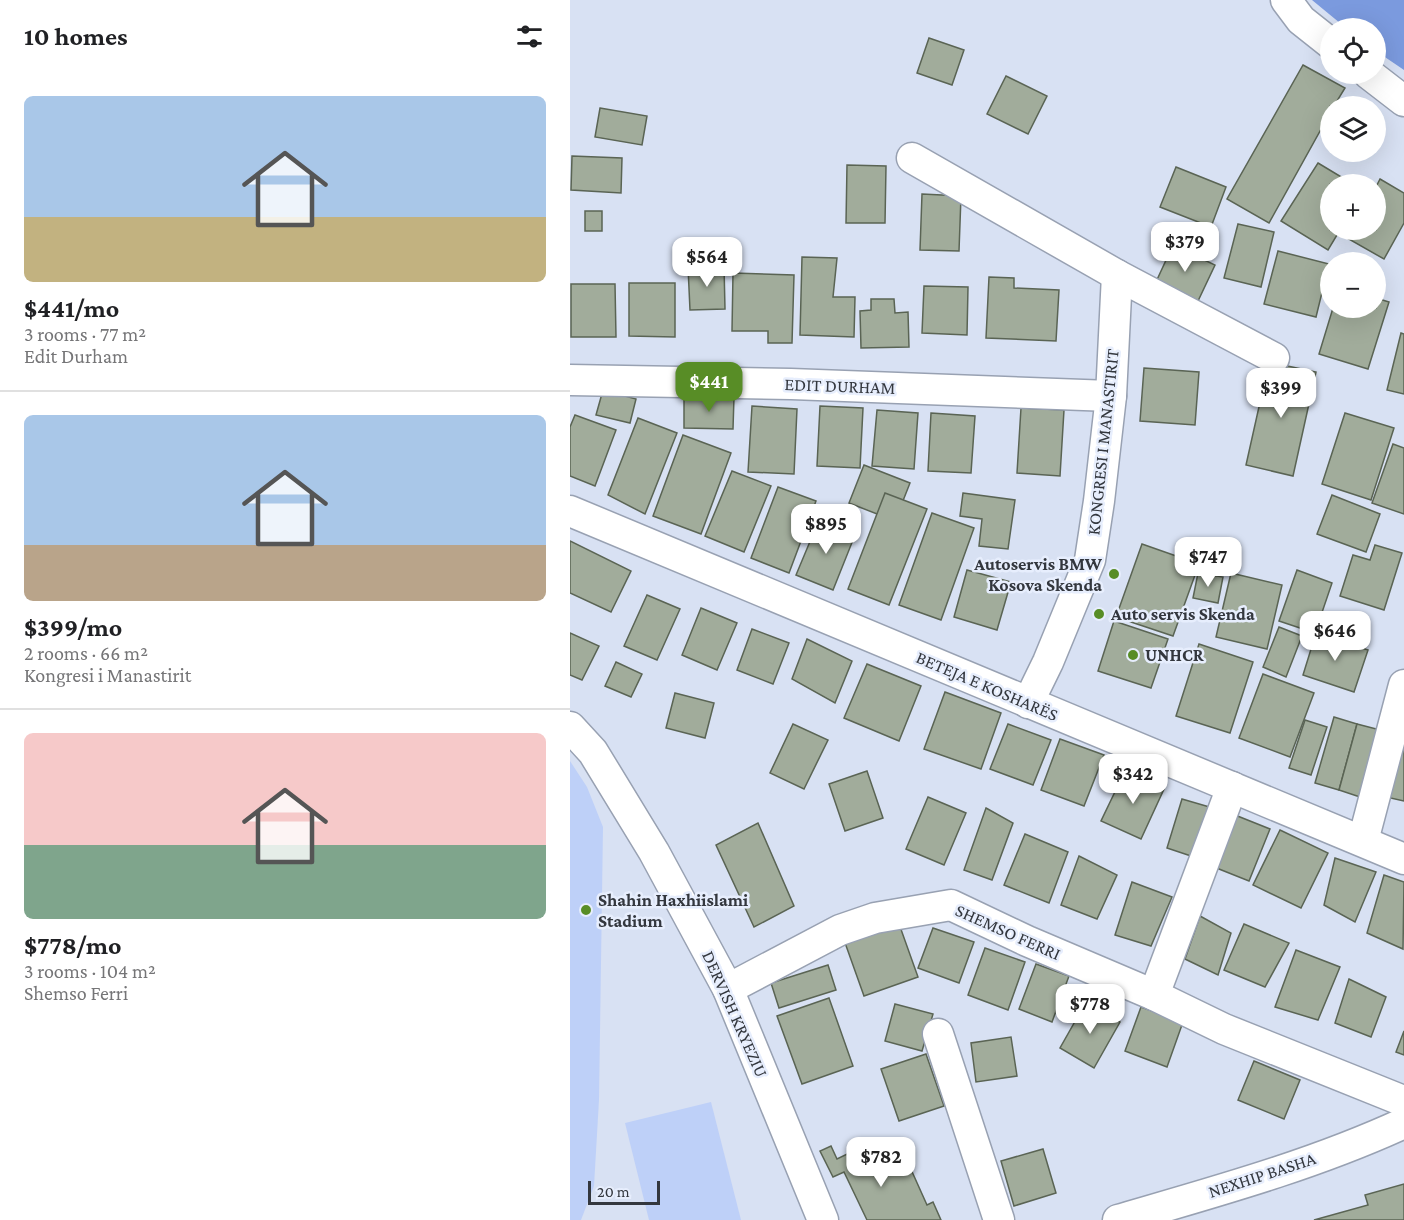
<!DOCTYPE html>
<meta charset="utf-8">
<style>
:root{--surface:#fff;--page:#f6f6f6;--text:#202124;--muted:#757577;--line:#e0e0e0;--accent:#588d26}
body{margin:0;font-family:"Crimson Pro",serif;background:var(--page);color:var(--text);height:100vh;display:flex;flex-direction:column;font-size:22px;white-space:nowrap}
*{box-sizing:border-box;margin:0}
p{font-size:20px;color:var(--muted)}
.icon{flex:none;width:33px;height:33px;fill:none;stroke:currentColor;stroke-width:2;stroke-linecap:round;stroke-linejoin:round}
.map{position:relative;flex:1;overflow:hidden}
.sheet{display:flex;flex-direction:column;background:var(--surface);width:570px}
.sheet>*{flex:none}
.buttons{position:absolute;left:750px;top:18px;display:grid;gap:12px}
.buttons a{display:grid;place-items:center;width:66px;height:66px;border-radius:50%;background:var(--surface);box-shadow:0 6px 24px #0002;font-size:30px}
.scale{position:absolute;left:18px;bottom:15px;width:72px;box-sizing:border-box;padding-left:6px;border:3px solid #33373e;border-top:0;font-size:16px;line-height:21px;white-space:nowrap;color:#33373e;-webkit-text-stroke:4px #e7eefd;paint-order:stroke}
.price{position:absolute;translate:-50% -51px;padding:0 14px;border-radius:12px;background:#fff;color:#222;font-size:20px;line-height:39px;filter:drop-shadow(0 2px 3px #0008)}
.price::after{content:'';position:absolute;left:50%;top:36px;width:18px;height:14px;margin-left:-9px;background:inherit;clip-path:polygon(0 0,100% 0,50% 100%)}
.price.selected{background:var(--accent);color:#fff}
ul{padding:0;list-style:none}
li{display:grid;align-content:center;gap:12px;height:318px;padding:0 24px}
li+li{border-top:2px solid var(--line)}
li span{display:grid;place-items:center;height:186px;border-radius:9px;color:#555}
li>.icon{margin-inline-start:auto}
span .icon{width:108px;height:108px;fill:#fffc;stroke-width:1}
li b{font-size:26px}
h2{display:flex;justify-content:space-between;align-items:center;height:72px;padding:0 24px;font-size:26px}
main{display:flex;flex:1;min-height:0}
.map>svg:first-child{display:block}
</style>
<main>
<section class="sheet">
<h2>10 homes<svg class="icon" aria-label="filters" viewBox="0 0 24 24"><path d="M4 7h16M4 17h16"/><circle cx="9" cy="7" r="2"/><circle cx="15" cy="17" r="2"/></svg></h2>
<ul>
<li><span style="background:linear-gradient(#a9c7e8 65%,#c2b280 0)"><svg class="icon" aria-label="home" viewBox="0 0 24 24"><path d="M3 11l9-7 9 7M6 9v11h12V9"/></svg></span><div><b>$441/mo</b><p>3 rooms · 77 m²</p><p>Edit Durham</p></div></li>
<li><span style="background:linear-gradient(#a9c7e8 70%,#b9a48a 0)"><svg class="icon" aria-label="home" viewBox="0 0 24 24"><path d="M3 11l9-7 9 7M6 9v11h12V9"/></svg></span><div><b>$399/mo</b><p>2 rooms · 66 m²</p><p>Kongresi i Manastirit</p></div></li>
<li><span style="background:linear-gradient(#f6c9c9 60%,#7fa58c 0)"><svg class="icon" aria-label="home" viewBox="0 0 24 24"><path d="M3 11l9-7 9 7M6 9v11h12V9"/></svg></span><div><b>$778/mo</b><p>3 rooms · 104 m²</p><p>Shemso Ferri</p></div></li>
</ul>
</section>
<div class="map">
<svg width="834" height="1220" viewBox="0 0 834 1220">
<rect width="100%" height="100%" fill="#d8e1f3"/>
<g fill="#bed0f8">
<polygon points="0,761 17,787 33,827 29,1100 24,1186 11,1220 0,1220"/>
<polygon points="141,1102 171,1220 79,1220 55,1123"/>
</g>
<polygon fill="#7b9ade" points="742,0 834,0 834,70 806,51 806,28 776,28"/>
<g fill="#a1ac9b" stroke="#5a6454" stroke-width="1.5">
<polygon points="359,38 394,50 382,85 347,73"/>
<polygon points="733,65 775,88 764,106 760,106 760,113 699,223 657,199"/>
<polygon points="436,76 477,96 458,134 417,114"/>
<polygon points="30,108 77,116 72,145 25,137"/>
<polygon points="2,156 52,158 51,193 1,190"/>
<polygon points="748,163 783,184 760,184 760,230 770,230 758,250 711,221"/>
<polygon points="277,165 316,166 315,223 276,223"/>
<polygon points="606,167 656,187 641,227 590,207"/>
<polygon points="810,179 834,193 834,223 814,259 777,238 782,230 806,230 806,187"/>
<polygon points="352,194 391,196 389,251 350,250"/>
<rect x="15" y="211" width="17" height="20"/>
<polygon points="668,224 704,232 691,287 654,278"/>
<polygon points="603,245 645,265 628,301 586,282"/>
<polygon points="708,251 759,264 746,317 694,304"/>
<polygon points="232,257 267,258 263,297 285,297 284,337 230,335"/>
<polygon points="154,266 155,309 120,310 118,267"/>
<polygon points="163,273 224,275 222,343 198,343 198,331 162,331"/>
<polygon points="419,277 444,278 444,288 489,290 486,341 416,338"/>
<polygon points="59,283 105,283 105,337 59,336"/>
<polygon points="1,284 45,284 46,337 1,337"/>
<polygon points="354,286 398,287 397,335 352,333"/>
<polygon points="806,298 819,302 798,369 749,354 763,308 806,308"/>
<polygon points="301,299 324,299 325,313 338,312 339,347 291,348 290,311 301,310"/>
<polygon points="831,333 834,334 834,394 817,390"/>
<polygon points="699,362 746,372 723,476 676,465"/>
<polygon points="574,368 629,372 625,425 570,421"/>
<polygon points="33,390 66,399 60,423 26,415"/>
<polygon points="114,397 164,397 163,429 114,428"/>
<polygon points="182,406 227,409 224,474 178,472"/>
<polygon points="250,406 293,408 290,468 247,466"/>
<polygon points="451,408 494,410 490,476 447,473"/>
<polygon points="307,410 348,413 344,469 302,466"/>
<polygon points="361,413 405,416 401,473 358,471"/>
<polygon points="775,413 824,428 801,500 752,484"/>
<polygon points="5,415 46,430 25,486 0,476 0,427"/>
<polygon points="68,418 107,433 75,514 38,495"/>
<polygon points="113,435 161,453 131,534 83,516"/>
<polygon points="823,444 834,448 834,514 802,503"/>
<polygon points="294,465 340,483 325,521 279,503"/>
<polygon points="162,471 201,486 174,552 135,536"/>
<polygon points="208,487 246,501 219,573 181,558"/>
<polygon points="315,493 357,509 319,605 278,589"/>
<polygon points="393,493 445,500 438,549 409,546 412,519 390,516"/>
<polygon points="762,495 810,514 796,552 747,534"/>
<polygon points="362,513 404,528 371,620 329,605"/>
<polygon points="249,520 285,535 263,590 226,575"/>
<polygon points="0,541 61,571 41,612 0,593"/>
<polygon points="572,544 629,564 603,636 546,617"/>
<polygon points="805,545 832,553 814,610 770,596 783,555 800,560"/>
<polygon points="397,570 441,582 427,630 384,617"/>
<polygon points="727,570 762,583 745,633 709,621"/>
<polygon points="628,573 653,577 648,603 623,598"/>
<polygon points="661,573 712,585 697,649 646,637"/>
<polygon points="77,595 110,609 87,660 54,646"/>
<polygon points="131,608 167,623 147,670 112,655"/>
<polygon points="544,621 598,639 581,688 528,671"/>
<polygon points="709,627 732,636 716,677 693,667"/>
<polygon points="182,629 219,643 203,684 167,670"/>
<polygon points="0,633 29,646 12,680 0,675"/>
<polygon points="746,633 798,650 784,692 733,675"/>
<polygon points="237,639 282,661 265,703 222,679"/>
<polygon points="629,644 683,662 660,733 606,716"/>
<polygon points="46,662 72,674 61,697 35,686"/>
<polygon points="297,664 351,686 329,741 274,718"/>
<polygon points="693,674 744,693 720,757 669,738"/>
<polygon points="375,692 431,713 411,769 354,749"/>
<polygon points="105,693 144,703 135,738 96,728"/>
<polygon points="764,717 787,724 769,790 745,783"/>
<polygon points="735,720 757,727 741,775 719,768"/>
<polygon points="223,724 258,740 234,789 200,773"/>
<polygon points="438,724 481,740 463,785 420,769"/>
<polygon points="787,724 818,732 799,800 769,790"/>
<polygon points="834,734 834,801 816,797"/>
<polygon points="490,739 534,755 514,806 471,790"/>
<polygon points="297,771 313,818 275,831 259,784"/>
<polygon points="555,771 594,789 571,839 531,821"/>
<polygon points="358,797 396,813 374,865 336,849"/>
<polygon points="612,799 643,808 627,858 597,848"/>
<polygon points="416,808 443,823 422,880 394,870"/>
<polygon points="665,815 700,829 679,881 644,867"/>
<polygon points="188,823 224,906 184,927 146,845"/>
<polygon points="710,830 758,853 731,908 683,885"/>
<polygon points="455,834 498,852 479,903 434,885"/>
<polygon points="509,856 547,875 527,919 491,905"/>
<polygon points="765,858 806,872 785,922 754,905"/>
<polygon points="814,875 834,882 833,949 797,933"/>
<polygon points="562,882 602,897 581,946 545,935"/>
<polygon points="630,916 661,933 648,975 615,959"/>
<polygon points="328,921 348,977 294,996 274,940"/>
<polygon points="674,924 719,943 695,987 654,970"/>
<polygon points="363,928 404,942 389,983 348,968"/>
<polygon points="415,948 455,962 438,1010 398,995"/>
<polygon points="726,950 770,967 748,1020 705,1007"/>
<polygon points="466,964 499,976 482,1022 449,1009"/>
<polygon points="258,965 266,990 209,1008 201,983"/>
<polygon points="779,979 816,997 801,1037 765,1023"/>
<polygon points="259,998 283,1066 232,1084 207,1016"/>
<polygon points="516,1002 550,1022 524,1068 490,1048"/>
<polygon points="325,1004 363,1014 352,1051 315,1041"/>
<polygon points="571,1007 613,1022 597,1067 555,1051"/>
<polygon points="834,1031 834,1055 826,1052"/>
<polygon points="441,1037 447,1076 406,1082 401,1043"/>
<polygon points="356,1054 374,1106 329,1121 311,1069"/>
<polygon points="684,1061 730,1080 714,1119 668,1100"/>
<polygon points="298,1144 313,1176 339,1165 357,1205 363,1202 371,1220 297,1220 274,1172 263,1177 250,1151 261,1146 267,1159"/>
<polygon points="473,1149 486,1193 444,1206 431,1161"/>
<polygon points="834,1184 834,1220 744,1220 798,1205 795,1195"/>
</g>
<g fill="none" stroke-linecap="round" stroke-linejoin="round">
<defs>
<g id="minor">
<polyline points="716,0 731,20 760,43"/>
<polyline points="799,74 834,101"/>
<polyline points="342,158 547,275 704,358"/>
<polyline points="0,380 221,384 541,396"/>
<polyline points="0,511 834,859"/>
<polyline points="458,703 478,662 520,560 529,501 541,396 547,275"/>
<polyline points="0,727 23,752 84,852 158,989 253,1220"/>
<polyline points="793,841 834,685"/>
<polyline points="158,989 270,930 305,918 381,905 457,941 584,995 654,1029 831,1100 834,1103"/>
<polyline points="584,995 662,787"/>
<polyline points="368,1034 429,1220"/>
<path d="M548,1220c96,-28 195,-55 286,-97"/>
</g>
</defs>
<use href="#minor" stroke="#98a1b2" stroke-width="33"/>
<use href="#minor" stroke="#fff" stroke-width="30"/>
</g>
<g fill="#588d26" stroke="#e7eefd" stroke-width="2">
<circle cx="544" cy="574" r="6"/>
<circle cx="529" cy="614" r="6"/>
<circle cx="563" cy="655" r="6"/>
<circle cx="16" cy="910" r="6"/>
</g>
<g text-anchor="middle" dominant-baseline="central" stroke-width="5" stroke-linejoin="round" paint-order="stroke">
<g font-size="18" fill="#33373e" stroke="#e7eefd">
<text transform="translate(270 386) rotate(2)">EDIT DURHAM</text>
<text transform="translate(533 442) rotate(-84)">KONGRESI I MANASTIRIT</text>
<text transform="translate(417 686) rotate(23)">BETEJA E KOSHARËS</text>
<text transform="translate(438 932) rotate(24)">SHEMSO FERRI</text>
<text transform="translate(165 1014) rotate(66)">DERVISH KRYEZIU</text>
<text transform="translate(692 1175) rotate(-18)">NEXHIP BASHA</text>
</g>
<g font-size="18" font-weight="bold" fill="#33373e" stroke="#e7eefd" text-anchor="start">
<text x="532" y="564" text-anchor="end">Autoservis BMW<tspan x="532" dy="21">Kosova Skenda</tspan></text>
<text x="541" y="614">Auto servis Skenda</text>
<text x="575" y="655">UNHCR</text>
<text x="28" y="900">Shahin Haxhiislami<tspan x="28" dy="21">Stadium</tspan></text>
</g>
</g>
</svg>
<div class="buttons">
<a><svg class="icon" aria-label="locate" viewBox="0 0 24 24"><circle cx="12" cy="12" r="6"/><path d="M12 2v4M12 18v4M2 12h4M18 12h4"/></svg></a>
<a><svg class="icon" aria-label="layers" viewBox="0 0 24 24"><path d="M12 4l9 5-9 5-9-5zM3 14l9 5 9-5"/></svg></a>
<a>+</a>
<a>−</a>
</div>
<div class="scale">20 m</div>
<b class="price" style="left:615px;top:273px">$379</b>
<b class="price" style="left:137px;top:288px">$564</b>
<b class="price selected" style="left:139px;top:413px">$441</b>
<b class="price" style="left:711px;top:419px">$399</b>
<b class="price" style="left:256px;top:555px">$895</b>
<b class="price" style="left:638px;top:588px">$747</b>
<b class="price" style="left:765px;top:662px">$646</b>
<b class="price" style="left:563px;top:805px">$342</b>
<b class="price" style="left:520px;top:1035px">$778</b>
<b class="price" style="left:311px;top:1188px">$782</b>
</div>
</main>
